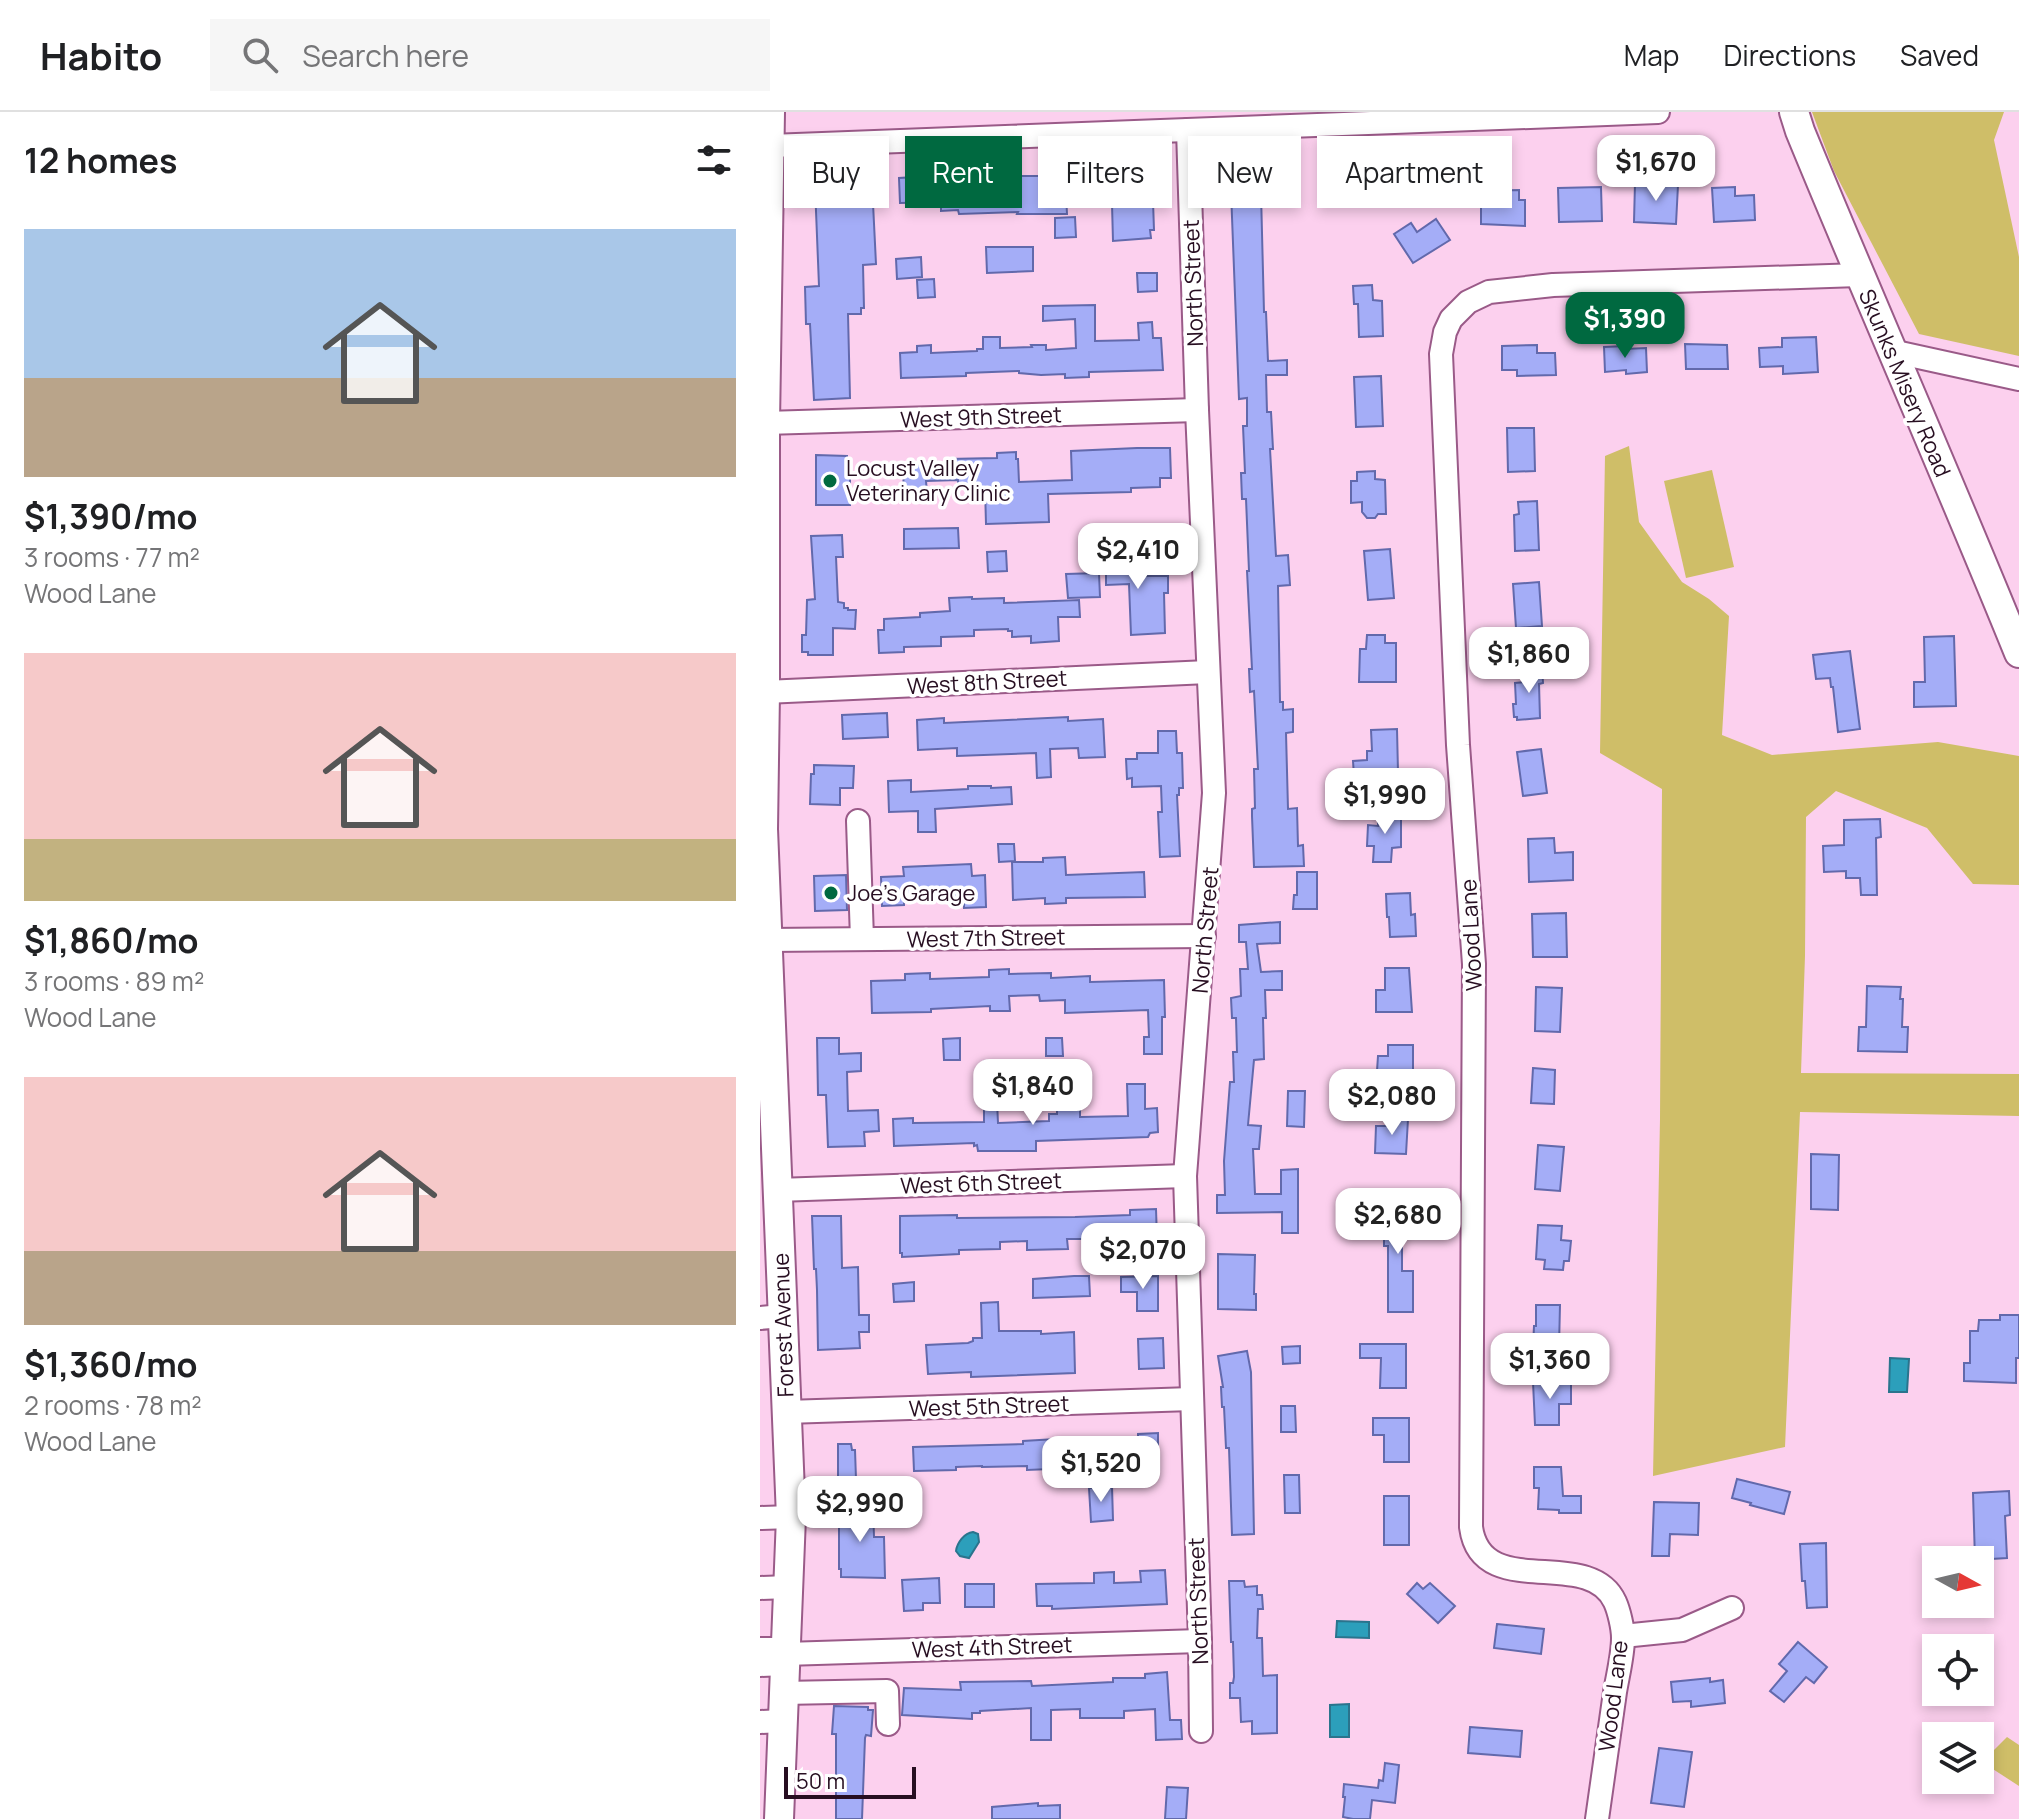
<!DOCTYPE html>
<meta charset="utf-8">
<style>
:root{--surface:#fff;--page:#f6f6f6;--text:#202124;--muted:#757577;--line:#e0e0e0;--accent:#006940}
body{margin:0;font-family:Manrope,sans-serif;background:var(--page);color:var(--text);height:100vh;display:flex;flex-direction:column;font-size:30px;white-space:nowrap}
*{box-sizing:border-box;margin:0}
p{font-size:26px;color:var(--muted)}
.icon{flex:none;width:44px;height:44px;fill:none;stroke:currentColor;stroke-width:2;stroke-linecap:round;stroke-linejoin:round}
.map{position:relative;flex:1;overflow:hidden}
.side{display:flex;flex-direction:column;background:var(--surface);width:760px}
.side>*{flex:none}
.banner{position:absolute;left:24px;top:24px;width:760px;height:72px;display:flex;gap:16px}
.needle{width:52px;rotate:98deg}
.controls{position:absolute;left:1162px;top:1434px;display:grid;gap:16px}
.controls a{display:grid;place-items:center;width:72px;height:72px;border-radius:0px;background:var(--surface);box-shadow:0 4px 12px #0003;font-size:40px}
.scale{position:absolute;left:24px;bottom:20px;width:132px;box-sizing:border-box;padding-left:8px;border:4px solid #270e21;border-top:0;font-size:22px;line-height:28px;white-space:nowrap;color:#270e21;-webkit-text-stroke:6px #fff;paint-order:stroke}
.price{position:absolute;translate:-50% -68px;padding:0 18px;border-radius:16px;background:#fff;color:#222;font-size:26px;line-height:52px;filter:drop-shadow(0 2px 4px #0008)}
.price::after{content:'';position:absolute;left:50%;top:48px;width:24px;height:18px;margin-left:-12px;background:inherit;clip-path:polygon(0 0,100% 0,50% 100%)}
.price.active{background:var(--accent);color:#fff}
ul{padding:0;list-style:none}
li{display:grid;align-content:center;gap:16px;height:424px;padding:0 24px}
li span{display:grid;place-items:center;height:248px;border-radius:0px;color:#555}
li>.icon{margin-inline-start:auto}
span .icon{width:144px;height:144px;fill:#fffc;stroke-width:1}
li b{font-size:34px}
h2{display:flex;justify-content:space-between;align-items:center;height:96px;padding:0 24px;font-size:34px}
.pill{padding:0 28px;border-radius:0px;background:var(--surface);box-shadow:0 4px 12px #0003;font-size:28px;line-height:72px}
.pill.active{background:var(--accent);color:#fff}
header{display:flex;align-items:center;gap:48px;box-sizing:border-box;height:112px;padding:0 40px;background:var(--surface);border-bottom:2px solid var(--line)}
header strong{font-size:38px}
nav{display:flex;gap:44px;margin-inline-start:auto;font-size:28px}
.search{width:560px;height:72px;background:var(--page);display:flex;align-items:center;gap:20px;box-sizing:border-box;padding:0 28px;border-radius:0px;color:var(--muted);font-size:30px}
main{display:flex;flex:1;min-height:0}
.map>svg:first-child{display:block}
</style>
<header>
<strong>Habito</strong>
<div class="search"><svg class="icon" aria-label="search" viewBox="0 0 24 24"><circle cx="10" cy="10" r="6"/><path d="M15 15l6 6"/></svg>Search here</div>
<nav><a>Map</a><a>Directions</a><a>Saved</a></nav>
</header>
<main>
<section class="side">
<h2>12 homes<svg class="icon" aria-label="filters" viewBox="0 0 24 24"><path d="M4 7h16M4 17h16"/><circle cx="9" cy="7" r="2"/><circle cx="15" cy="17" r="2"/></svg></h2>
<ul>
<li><span style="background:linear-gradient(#a9c7e8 60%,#b9a48a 0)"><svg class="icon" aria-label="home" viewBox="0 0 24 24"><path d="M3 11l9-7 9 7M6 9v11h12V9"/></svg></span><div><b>$1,390/mo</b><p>3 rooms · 77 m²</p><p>Wood Lane</p></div></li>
<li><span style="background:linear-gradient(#f6c9c9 75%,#c2b280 0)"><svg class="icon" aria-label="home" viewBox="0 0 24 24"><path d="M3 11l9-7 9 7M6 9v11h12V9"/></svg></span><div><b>$1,860/mo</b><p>3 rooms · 89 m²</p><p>Wood Lane</p></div></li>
<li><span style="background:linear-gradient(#f6c9c9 70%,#b9a48a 0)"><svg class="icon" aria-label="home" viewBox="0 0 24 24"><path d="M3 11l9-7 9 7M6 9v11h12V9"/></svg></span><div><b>$1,360/mo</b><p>2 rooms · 78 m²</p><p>Wood Lane</p></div></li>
</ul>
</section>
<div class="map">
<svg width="1259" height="1707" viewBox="0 0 1259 1707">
<rect width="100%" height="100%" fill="#fcd0ee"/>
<g fill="#cfbe68">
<polygon points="1052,0 1244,0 1234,28 1259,145 1259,244 1159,222 1074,59"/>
<polygon points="869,334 879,410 922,470 949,487 969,504 962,623 1012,643 1178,630 1259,644 1259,773 1213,772 1167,716 1076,679 1046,705 1045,844 1041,961 1259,962 1259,1004 1040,1000 1025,1335 893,1364 900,1007 902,677 840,641 845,344"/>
<polygon points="952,358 974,455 926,466 904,369"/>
<polygon points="1247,1625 1259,1633 1259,1674 1222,1650"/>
</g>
<g fill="#2c9fbb" stroke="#2a748d" stroke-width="2">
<polygon points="1130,1246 1149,1247 1147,1280 1129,1280"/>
<path d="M213,1420l5,2 1,8 -10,16 -9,-2 -4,-5c1,-8 8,-18 17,-19z"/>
<polygon points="577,1509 609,1510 609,1526 576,1525"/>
<polygon points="589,1592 589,1625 570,1625 570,1593"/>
</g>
<g fill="#a4adf7" stroke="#6269ac" stroke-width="2">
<polygon points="509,52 510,81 501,81 504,200 506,200 508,249 527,248 527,263 506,263 507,300 511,300 513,337 510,337 516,444 528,443 530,473 518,474 520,590 523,590 523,598 533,597 533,620 526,621 528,697 537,696 538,734 543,733 544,754 494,755 492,704 492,697 495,696 494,657 498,657 494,579 490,580 489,557 492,557 487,459 489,459 486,387 482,387 481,361 485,361 483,314 487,314 487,286 479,287 470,53"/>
<polygon points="399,54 400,89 393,89 394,118 390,118 391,126 353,129 352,92 343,92 343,86 341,86 340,56"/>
<polygon points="242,60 242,64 283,64 283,83 306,82 307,102 257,102 258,100 199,102 198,98 181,99 181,90 140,91 139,66"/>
<polygon points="112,71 116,152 103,153 104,196 101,196 101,202 88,202 90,286 54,288 50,212 46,212 45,175 59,174 55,74"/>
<polygon points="875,71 918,73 916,112 874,110"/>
<polygon points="841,75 842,109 799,110 798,76"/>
<polygon points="975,75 975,84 994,83 995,108 954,110 952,76"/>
<polygon points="759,78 759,88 765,88 765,114 721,112 721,92 715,92 715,79"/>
<polygon points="315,105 316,125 295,126 295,106"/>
<polygon points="676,107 690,128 653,151 634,122 651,111 657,120"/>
<polygon points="226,135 273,135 273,159 227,161"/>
<polygon points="161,145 162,165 137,167 136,147"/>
<polygon points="377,161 397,161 397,179 378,180"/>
<polygon points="174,167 175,185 158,186 157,168"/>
<polygon points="612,173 613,188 622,189 623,224 599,225 598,192 594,192 593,174"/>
<polygon points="335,193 335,229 379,228 378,211 392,210 393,226 401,226 403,258 329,260 329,265 305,266 305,262 281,263 259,261 259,259 206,261 206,264 141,266 140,241 157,240 157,234 171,233 171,241 217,239 217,237 223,237 223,225 240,225 240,236 272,235 271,233 286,233 286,238 316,236 315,207 283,209 283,194"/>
<polygon points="1056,225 1058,260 1023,262 1023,254 1000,255 999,236 1022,235 1022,226"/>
<polygon points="925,232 967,233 968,257 926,257"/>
<polygon points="777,233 777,241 795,241 796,263 757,264 757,258 742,258 742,234"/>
<polygon points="865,234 865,237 886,236 887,260 866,262 866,258 845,260 844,235"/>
<polygon points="621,264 623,314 596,315 594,265"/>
<polygon points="747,316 774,316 775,359 748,360"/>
<polygon points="377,336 410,336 411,366 400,366 400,375 371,376 371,380 288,382 289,410 226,412 225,376 198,377 198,368 166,369 167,381 143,382 144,353 188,351 188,347 237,346 237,341 256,340 256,347 258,347 259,370 312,368 311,339"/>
<polygon points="56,343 87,344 87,365 90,365 90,393 56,393"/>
<polygon points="615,359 615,367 625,368 626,402 618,402 615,406 607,406 602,400 602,390 591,391 591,369 597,369 597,360"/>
<polygon points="777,389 779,438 755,439 754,403 759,402 758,390"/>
<polygon points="198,416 199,436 144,437 144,417"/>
<polygon points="82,423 83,445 76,445 78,490 84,491 84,496 88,496 88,498 96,498 95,517 73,516 73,543 48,543 48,540 42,540 42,523 46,523 47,488 55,487 51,424"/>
<polygon points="374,433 375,464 408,464 408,481 404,481 405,521 371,523 369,472 346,473 346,434"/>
<polygon points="630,437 634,486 608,488 604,439"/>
<polygon points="246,439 247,459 228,460 227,440"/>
<polygon points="339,461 340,485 308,486 306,462"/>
<polygon points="779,470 782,514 756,516 753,472"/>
<polygon points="212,485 212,487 244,486 244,491 319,488 320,505 298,505 299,529 271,531 271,524 252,525 252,519 248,519 248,517 214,518 214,524 181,525 181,534 144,535 144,540 119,541 118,518 124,518 124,507 160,505 160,501 190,499 189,486"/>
<polygon points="607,523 625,523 625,531 636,531 636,570 599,570 600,537 606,537"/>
<polygon points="1194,524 1196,594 1154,595 1154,570 1165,570 1164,525"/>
<polygon points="1090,539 1100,617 1078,620 1073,575 1071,575 1070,566 1056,567 1053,543"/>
<polygon points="782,554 783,571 779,572 780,606 757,608 757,605 754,605 753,592 756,592 755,571 766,570 765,555"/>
<polygon points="127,601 128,625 83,627 82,603"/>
<polygon points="308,605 308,609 343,607 345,645 319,646 318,636 290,637 291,665 277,666 276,641 197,644 197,636 158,638 157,608 184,606 184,611"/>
<polygon points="637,617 638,660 594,664 593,649 607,648 607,639 612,639 611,618"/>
<polygon points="398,619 416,619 417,641 422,641 423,676 419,676 419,683 417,683 420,744 400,745 398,700 402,700 401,674 372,675 372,666 367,667 366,647 377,647 377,641 398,641"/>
<polygon points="781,637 787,681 763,684 757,640"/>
<polygon points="54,653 94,654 93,676 80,676 80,693 50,692 51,662 54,662"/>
<polygon points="151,668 151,680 208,677 208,674 231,674 231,676 251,675 252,692 175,697 176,720 158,720 158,699 129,700 128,669"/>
<polygon points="618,701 641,701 641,735 632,736 631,750 613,750 614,734 607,734 608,713 618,714"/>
<polygon points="1120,707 1121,725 1116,726 1117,783 1101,783 1100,766 1086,766 1086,759 1064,760 1063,734 1084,733 1084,708"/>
<polygon points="794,726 795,741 813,740 813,768 769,770 768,727"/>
<polygon points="238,732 254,732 255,749 239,750"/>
<polygon points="305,745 306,763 384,760 385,785 306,786 306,791 285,792 285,786 253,788 252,750 283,750 283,746"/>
<polygon points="211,752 212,764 225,763 226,795 204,796 204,786 144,788 144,793 122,794 121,765 144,764 143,755"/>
<polygon points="537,760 557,760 557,797 533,797 534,783 537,783"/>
<polygon points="86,763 87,798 55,799 54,764"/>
<polygon points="650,781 651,803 655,802 656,824 630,825 629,805 627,805 626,782"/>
<polygon points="806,801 807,845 773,845 772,802"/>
<polygon points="520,810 520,831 497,832 501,860 522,859 522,878 505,878 506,906 503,906 504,947 494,948 488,1013 501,1014 499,1037 493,1037 495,1082 521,1082 521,1058 538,1057 538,1121 522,1121 522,1100 457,1101 457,1083 465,1083 464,1049 470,970 474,970 473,940 477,940 476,906 472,906 471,886 481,884 480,857 488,857 486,830 479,830 479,813"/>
<polygon points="625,856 649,856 652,900 616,900 616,878 625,878"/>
<polygon points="249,857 249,862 291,861 291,866 330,864 330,870 404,868 405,905 402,905 402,942 384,942 384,925 389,925 388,898 305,901 305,888 280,889 279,883 249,884 250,899 230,899 230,894 171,897 171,900 112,901 111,869 145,868 145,862 170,861 170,867 229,865 229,858"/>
<polygon points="1107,874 1141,875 1140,887 1143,887 1142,915 1148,915 1147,940 1098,939 1099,915 1106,915"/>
<polygon points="776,875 802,876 800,920 775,919"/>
<polygon points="57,926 79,926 79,942 101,941 101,959 87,960 88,999 118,998 119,1019 104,1020 105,1034 68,1035 66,983 58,983"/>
<polygon points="200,926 200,948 184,948 183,927"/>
<polygon points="286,926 302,926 303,944 286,944"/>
<polygon points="628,933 653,933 653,967 644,967 644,976 624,976 624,959 617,959 618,944 628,944"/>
<polygon points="242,948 243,965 224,965 224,949"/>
<polygon points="773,956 795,958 794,992 771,991"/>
<polygon points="367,972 385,972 385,997 397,996 398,1020 390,1021 388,1025 276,1029 276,1039 218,1039 217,1033 214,1034 214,1031 134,1034 133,1007 153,1006 153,1011 224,1010 224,989 237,989 238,1011 289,1009 289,1002 297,1002 297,990 320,989 320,1005 368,1004"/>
<polygon points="528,979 545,979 544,1015 527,1014"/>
<polygon points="626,1006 648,1007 646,1042 615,1041 616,1014 626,1014"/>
<polygon points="778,1033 804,1035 800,1079 775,1077"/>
<polygon points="1051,1042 1079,1043 1078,1098 1051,1097"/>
<polygon points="624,1088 651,1088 651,1115 642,1115 642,1159 653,1159 653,1200 628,1200 628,1134 624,1134"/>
<polygon points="396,1097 397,1127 307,1127 308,1137 267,1138 267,1129 240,1130 240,1137 199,1138 199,1142 142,1145 142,1141 140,1141 140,1104 197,1103 197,1106 315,1105 370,1103 370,1098"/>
<polygon points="52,1104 81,1104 82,1156 98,1155 99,1203 109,1203 109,1220 99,1220 100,1236 58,1238 57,1178 56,1157 54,1157"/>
<polygon points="778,1113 802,1114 801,1128 811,1129 809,1149 804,1149 803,1158 784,1157 785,1148 776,1147"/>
<polygon points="458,1142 495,1143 494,1182 496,1182 496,1198 458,1197"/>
<polygon points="314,1164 329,1164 330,1184 273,1186 273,1167"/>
<polygon points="398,1164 398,1199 377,1199 377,1180 361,1180 361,1165"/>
<polygon points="154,1170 154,1189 134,1190 133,1172"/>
<polygon points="238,1190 239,1219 281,1219 281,1222 314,1220 315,1261 211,1265 211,1260 168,1262 166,1233 208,1231 213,1229 213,1226 222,1226 221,1191"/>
<polygon points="776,1193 800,1193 799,1235 773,1235 774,1214 776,1214"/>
<polygon points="1240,1203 1259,1203 1259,1246 1256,1246 1256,1271 1204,1269 1204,1251 1210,1251 1210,1219 1218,1219 1219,1208 1240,1208"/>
<polygon points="403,1226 404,1256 379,1257 378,1227"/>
<polygon points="600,1232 646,1232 646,1276 620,1276 621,1246 600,1246"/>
<polygon points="540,1234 540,1251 523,1252 522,1235"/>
<polygon points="487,1239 491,1260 494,1422 472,1423 469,1336 466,1336 464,1295 462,1295 461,1275 463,1275 458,1244"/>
<polygon points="773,1270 811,1270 811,1292 799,1292 799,1313 775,1313"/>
<polygon points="521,1294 535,1294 536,1320 521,1320"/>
<polygon points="613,1306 649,1306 649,1350 624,1350 624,1323 613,1323"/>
<polygon points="398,1321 398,1348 378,1348 378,1322"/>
<polygon points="313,1326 313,1364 290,1364 290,1357 267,1358 267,1354 222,1355 222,1354 196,1355 196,1358 154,1359 153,1335 263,1332 263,1329"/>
<polygon points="78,1332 91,1332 92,1338 95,1338 96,1367 78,1367"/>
<polygon points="774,1355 801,1355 803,1384 821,1384 821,1401 799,1401 799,1398 778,1397 779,1376 774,1376"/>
<polygon points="524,1363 539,1363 540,1401 525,1401"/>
<polygon points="977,1367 1030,1380 1024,1402 990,1393 991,1391 972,1386"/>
<polygon points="352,1375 353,1408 331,1410 329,1376"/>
<polygon points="1249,1379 1250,1403 1245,1404 1247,1446 1215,1448 1213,1381"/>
<rect x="624" y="1384" width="25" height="49"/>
<polygon points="894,1390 939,1391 938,1423 910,1422 909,1444 892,1444"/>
<polygon points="79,1394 113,1394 114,1425 124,1425 125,1466 81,1465 81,1457 79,1457"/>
<polygon points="1066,1431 1067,1495 1047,1496 1045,1469 1042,1469 1040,1432"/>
<polygon points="405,1458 407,1492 292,1497 292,1494 277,1494 276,1472 334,1471 334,1461 354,1460 354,1471 381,1470 380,1459"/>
<polygon points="179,1466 180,1491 163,1491 163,1498 144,1499 142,1468"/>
<polygon points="469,1469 484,1469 485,1475 497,1474 497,1483 502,1483 503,1497 498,1497 497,1526 502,1526 503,1564 517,1563 517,1621 492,1622 492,1609 481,1610 480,1586 470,1586 470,1571 473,1571 474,1565 473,1530 471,1530"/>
<polygon points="657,1471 663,1477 670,1471 695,1494 678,1511 647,1482"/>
<rect x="205" y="1472" width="29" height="23"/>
<polygon points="737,1512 784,1517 781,1542 734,1536"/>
<polygon points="1038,1530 1067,1555 1054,1571 1046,1565 1024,1590 1010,1579 1027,1559 1019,1552"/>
<polygon points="407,1560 410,1608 421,1608 422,1627 396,1628 395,1597 364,1599 364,1606 320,1606 320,1597 291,1598 291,1628 271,1628 271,1596 220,1599 220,1601 212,1601 212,1607 142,1603 144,1576 201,1578 200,1570 271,1569 272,1574 353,1570 353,1566 385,1566 385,1562"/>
<polygon points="950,1566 950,1570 963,1568 965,1591 931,1595 931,1589 913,1590 911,1570"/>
<polygon points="74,1594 108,1595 108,1598 113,1598 111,1624 106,1623 105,1626 102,1707 76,1707 76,1622 72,1622"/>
<polygon points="710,1615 762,1619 760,1645 708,1641"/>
<polygon points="899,1636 932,1640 924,1695 891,1691"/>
<polygon points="625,1651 639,1653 635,1691 612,1688 610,1707 593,1707 583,1705 585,1685 583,1685 584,1672 618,1676 619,1668 623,1669"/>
<polygon points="407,1675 428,1676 426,1707 405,1707"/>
<polygon points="278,1691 278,1694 300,1693 300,1707 232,1707 232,1695"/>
</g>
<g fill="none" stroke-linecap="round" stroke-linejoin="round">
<defs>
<g id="minor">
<polyline points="428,18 437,298 454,681 425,1064 440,1529 441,1619"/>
<polyline points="10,34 898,0"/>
<polyline points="1131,239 1259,267"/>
<polyline points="5,311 437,298"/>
<polyline points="5,580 448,560"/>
<polyline points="98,709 102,827"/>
<polyline points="7,828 444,824"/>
<polyline points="17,1078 425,1064"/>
<polyline points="0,1206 23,1204"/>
<polyline points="26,1300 432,1287"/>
<polyline points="0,1406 31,1405"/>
<polyline points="0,1476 28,1475"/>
<polyline points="863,1524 922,1518 972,1496"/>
<polyline points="0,1537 25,1537"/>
<polyline points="25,1542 440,1529"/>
<polyline points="0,1553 24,1552"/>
<polyline points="23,1581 127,1579 128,1612"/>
<polyline points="0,1610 22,1609"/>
<path d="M837,1707c6,-42 12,-85 18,-127 3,-18 8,-37 8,-54 0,-10 -4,-27 -8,-36 -26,-57 -134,1 -144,-75l3,-563 -16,-219 -17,-391 4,-22 6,-13 17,-17 21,-10 64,-7 306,-10"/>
</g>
<g id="major">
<polyline points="10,0 5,311 5,580 3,717 31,1405 19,1707"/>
<path d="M1034,0l6,19c72,175 148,347 219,522"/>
</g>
</defs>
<use href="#minor" stroke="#9a5a88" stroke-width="26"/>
<use href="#major" stroke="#9a5a88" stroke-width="32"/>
<use href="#minor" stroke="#fff" stroke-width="22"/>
<use href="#major" stroke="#fff" stroke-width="28"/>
</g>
<g fill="#006940" stroke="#fff" stroke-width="3">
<circle cx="70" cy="369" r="8"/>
<circle cx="71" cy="781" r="8"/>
</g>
<g text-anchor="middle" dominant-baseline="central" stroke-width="7" stroke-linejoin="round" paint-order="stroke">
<g font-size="22" fill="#270e21" stroke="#fff">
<text transform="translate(433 171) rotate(-92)">North Street</text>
<text transform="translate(1145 271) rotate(67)">Skunks Misery Road</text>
<text transform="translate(221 305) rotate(-2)">West 9th Street</text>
<text transform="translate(227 570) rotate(-3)">West 8th Street</text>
<text transform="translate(445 818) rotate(-85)">North Street</text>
<text transform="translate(711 823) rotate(-93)">Wood Lane</text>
<text transform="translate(226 826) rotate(-1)">West 7th Street</text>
<text transform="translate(221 1071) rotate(-2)">West 6th Street</text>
<text transform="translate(23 1213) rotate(-92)">Forest Avenue</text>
<text transform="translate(229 1294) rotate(-2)">West 5th Street</text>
<text transform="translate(438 1489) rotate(-92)">North Street</text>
<text transform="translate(232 1535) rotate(-2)">West 4th Street</text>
<text transform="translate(853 1584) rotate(-83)">Wood Lane</text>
</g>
<g font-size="22" fill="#270e21" stroke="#fff" text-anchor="start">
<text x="86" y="356">Locust Valley<tspan x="86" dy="25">Veterinary Clinic</tspan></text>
<text x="87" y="781">Joe's Garage</text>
</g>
</g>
</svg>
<div class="controls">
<a><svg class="needle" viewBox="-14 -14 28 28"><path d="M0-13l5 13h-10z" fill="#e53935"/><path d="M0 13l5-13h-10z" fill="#757577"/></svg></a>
<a><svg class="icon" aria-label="locate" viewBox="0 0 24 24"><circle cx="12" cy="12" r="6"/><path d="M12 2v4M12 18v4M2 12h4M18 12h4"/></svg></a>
<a><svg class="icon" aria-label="layers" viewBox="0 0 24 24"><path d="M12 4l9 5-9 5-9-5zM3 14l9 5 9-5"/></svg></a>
</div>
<div class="scale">50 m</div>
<b class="price" style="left:896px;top:91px">$1,670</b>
<b class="price active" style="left:865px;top:248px">$1,390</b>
<b class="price" style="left:378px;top:479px">$2,410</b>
<b class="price" style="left:769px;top:583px">$1,860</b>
<b class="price" style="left:625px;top:724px">$1,990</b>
<b class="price" style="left:273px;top:1015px">$1,840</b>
<b class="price" style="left:632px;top:1025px">$2,080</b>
<b class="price" style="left:638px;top:1144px">$2,680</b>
<b class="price" style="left:383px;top:1179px">$2,070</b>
<b class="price" style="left:790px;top:1289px">$1,360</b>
<b class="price" style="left:341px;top:1392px">$1,520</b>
<b class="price" style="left:100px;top:1432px">$2,990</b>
<div class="banner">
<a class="pill">Buy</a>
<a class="pill active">Rent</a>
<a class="pill">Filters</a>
<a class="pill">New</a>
<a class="pill">Apartment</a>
</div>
</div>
</main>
